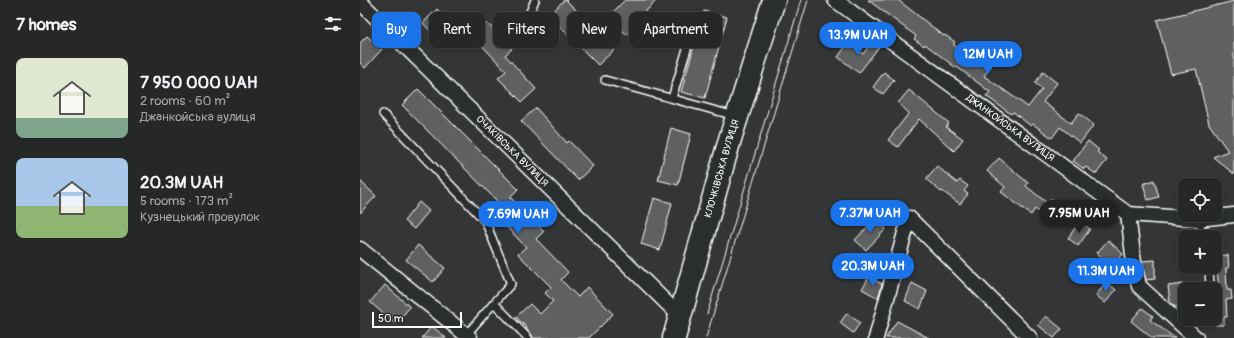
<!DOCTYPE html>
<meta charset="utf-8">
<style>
:root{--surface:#262828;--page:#323434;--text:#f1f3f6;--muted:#a4a6a8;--line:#424445;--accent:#1a73e8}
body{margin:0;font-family:Pangolin,sans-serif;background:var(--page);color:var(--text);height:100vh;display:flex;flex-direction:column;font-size:15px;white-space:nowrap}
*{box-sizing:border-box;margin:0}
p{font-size:13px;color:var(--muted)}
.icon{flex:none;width:22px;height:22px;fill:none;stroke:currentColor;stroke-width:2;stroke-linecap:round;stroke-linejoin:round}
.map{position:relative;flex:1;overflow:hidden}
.drawer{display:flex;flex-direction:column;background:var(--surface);width:360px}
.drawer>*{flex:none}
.guide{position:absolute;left:12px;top:12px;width:380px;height:36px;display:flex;gap:8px}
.fabs{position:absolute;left:818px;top:178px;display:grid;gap:8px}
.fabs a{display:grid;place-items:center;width:44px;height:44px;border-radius:8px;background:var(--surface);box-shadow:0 2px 6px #0003,0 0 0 1px var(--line);font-size:20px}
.scale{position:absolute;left:12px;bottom:10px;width:90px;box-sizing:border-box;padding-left:4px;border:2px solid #fff;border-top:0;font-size:11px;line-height:14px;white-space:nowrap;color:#fff;-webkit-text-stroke:3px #2a2d2e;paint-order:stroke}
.price{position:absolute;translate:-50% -34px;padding:0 9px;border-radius:14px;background:var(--accent);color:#fff;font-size:13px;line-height:26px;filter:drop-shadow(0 1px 2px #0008)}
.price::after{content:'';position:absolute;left:50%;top:24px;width:12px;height:9px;margin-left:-6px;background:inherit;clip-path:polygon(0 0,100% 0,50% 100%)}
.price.on{background:#222;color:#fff}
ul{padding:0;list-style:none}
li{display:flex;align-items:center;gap:12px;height:100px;padding:0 16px}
li span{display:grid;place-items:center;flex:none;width:112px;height:80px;border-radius:8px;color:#555}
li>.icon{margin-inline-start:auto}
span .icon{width:48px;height:48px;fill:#fffc;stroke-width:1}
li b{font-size:17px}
h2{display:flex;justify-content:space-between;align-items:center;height:48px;padding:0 16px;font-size:17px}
.pill{padding:0 14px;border-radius:8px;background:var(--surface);box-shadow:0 2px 6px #0003,0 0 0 1px var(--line);font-size:14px;line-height:36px}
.pill.on{background:var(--accent);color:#fff}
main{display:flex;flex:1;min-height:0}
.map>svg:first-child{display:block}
</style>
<main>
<section class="drawer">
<h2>7 homes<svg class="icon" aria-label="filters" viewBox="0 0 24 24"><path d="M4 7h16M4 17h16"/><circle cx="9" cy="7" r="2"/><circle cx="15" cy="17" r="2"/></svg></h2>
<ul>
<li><span style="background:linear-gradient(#dfe7d0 75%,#7fa58c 0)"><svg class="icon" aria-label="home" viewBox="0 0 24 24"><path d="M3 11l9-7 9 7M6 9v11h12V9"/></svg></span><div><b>7 950 000 UAH</b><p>2 rooms · 60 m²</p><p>Джанкойська вулиця</p></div></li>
<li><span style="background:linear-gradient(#a9c7e8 60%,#8fb573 0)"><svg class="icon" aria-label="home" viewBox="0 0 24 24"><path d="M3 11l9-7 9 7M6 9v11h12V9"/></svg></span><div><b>20.3M UAH</b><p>5 rooms · 173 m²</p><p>Кузнецький провулок</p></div></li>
</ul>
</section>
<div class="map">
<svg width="874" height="338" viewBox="0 0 874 338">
<rect width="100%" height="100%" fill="#333536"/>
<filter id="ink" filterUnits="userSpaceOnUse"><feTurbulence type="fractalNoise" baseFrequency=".025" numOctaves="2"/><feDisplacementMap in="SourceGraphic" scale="8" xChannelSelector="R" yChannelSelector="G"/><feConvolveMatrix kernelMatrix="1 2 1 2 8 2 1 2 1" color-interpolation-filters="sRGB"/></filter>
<g filter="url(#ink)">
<g fill="#5f6162" stroke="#fff">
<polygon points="204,0 206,0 255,49 238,65 189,16"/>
<polygon points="265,0 297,0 279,18 281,20 267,35 249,16"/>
<polygon points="508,0 538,0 584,36 585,35 595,42 593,44 618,63 622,59 631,66 624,76 668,107 682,89 675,83 683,72 697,83 683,102 711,123 719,113 734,125 720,143 700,127 692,138 673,124 671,126 653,112 651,114 626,96 630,92 597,67 596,68 565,44 564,46 554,39 556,36"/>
<polygon points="874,1 874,174 853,157 868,151 849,124 836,69 811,74 797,20"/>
<polygon points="77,9 98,31 83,45 63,23"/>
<polygon points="344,11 367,17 345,98 321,92"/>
<polygon points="127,23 152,49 145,55 176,89 162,102 138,78 146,71 113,36"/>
<polygon points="7,36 22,49 5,68 0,63 0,43"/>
<polygon points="514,39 521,44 499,73 478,57 488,43 503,54"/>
<polygon points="524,72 534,80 523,94 513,87"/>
<polygon points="58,89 158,189 150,197 184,231 176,239 208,272 201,280 218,297 227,287 253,314 229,338 173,338 172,335 166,329 167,328 156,317 170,304 180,314 193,301 185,293 191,287 158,254 166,247 133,213 141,205 42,105"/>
<polygon points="549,90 589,123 586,127 603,139 594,151 559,119 538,147 528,140 549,113 538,103"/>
<polygon points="176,108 207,143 209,141 233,166 218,180 161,121"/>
<polygon points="311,128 331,134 318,185 298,180"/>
<polygon points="728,141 739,150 737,152 747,160 736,174 726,167 724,169 713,161"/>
<polygon points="639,158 668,183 666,186 687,203 691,198 706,210 694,224 675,209 671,215 641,192 645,187 627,171"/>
<polygon points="577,166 597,183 600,180 608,186 604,191 608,194 600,204 582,191 581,192 566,179"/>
<polygon points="794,180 799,197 788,200 783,184"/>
<polygon points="0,181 16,196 0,213"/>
<polygon points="294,198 312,203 300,250 281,244"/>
<polygon points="59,202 69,211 54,229 44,221"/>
<polygon points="515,219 526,229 506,250 495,240"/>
<polygon points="720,221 730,229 718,246 708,238"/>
<polygon points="748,240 763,254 752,267 737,253"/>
<polygon points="58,245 85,268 73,282 46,260"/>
<polygon points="510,252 521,261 508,276 498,266"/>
<polygon points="868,255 869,268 866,268 867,290 871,290 872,299 866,300 867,317 864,317 864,325 855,325 855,291 859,291 856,256"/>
<polygon points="795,260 795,279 786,280 782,261"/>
<polygon points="509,277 522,284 518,298 502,289"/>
<polygon points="747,282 756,290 745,303 736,295"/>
<polygon points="552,283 567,291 560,309 545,301"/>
<polygon points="823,284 825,306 815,307 810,302 808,286"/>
<polygon points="25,285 50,307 35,324 10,302"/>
<polygon points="782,308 793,316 790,320 815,338 792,338 771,321"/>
<polygon points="487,313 500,323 493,333 480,323"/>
<polygon points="686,316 702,329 694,338 678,325"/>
<polygon points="537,321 569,338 526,338"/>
<polygon points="72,326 86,338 62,338"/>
</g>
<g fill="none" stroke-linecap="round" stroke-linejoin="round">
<defs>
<g id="service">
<polyline points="170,12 175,0"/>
<polyline points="245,80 375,116"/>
<polyline points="312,98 331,36"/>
<polyline points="23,114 125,221 151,284 134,303 168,338"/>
<polyline points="838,219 844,237"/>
<polyline points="849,267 850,289"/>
<polyline points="106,335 134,303"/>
</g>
<g id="minor">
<path id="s1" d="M475,0l293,214 70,5 36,-4"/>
<path id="s2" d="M0,2l321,315"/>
<polyline points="768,214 774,263 779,286 836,338"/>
<polyline points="0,249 110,338"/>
<polyline points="516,338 549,218 670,338"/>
</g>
<g id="primary">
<path id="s3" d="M314,338l56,-199 44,-139"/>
</g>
</defs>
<use href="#service" stroke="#fff" stroke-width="10"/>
<use href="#minor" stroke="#fff" stroke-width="17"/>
<use href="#primary" stroke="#fff" stroke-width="25"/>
<use href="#service" stroke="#2a2d2e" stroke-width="7"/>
<use href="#minor" stroke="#2a2d2e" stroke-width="14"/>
<use href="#primary" stroke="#2a2d2e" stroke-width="22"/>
<g stroke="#fff" stroke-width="1">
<polyline points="347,314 441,0"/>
<polyline points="346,338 448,0"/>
</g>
</g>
</g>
<g text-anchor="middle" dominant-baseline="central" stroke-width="3" stroke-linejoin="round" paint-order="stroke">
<g font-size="10" fill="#fff" stroke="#2a2d2e">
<text stroke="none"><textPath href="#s1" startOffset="217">ДЖАНКОЙСЬКА ВУЛИЦЯ</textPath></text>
<text stroke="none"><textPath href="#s2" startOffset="213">ОЧАКІВСЬКА ВУЛИЦЯ</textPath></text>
<text stroke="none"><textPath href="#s3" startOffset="176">КЛОЧКІВСЬКА ВУЛИЦЯ</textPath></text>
</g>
</g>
</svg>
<div class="fabs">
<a><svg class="icon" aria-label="locate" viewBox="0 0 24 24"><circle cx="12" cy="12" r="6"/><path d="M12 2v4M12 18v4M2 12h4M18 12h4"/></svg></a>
<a>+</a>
<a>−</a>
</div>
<div class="scale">50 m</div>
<b class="price" style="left:498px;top:56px">13.9M UAH</b>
<b class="price" style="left:628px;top:75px">12M UAH</b>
<b class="price" style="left:510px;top:234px">7.37M UAH</b>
<b class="price on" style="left:719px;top:234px">7.95M UAH</b>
<b class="price" style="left:158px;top:235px">7.69M UAH</b>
<b class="price" style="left:513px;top:287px">20.3M UAH</b>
<b class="price" style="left:746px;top:292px">11.3M UAH</b>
<div class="guide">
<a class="pill on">Buy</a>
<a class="pill">Rent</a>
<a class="pill">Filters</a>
<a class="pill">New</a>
<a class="pill">Apartment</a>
</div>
</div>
</main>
